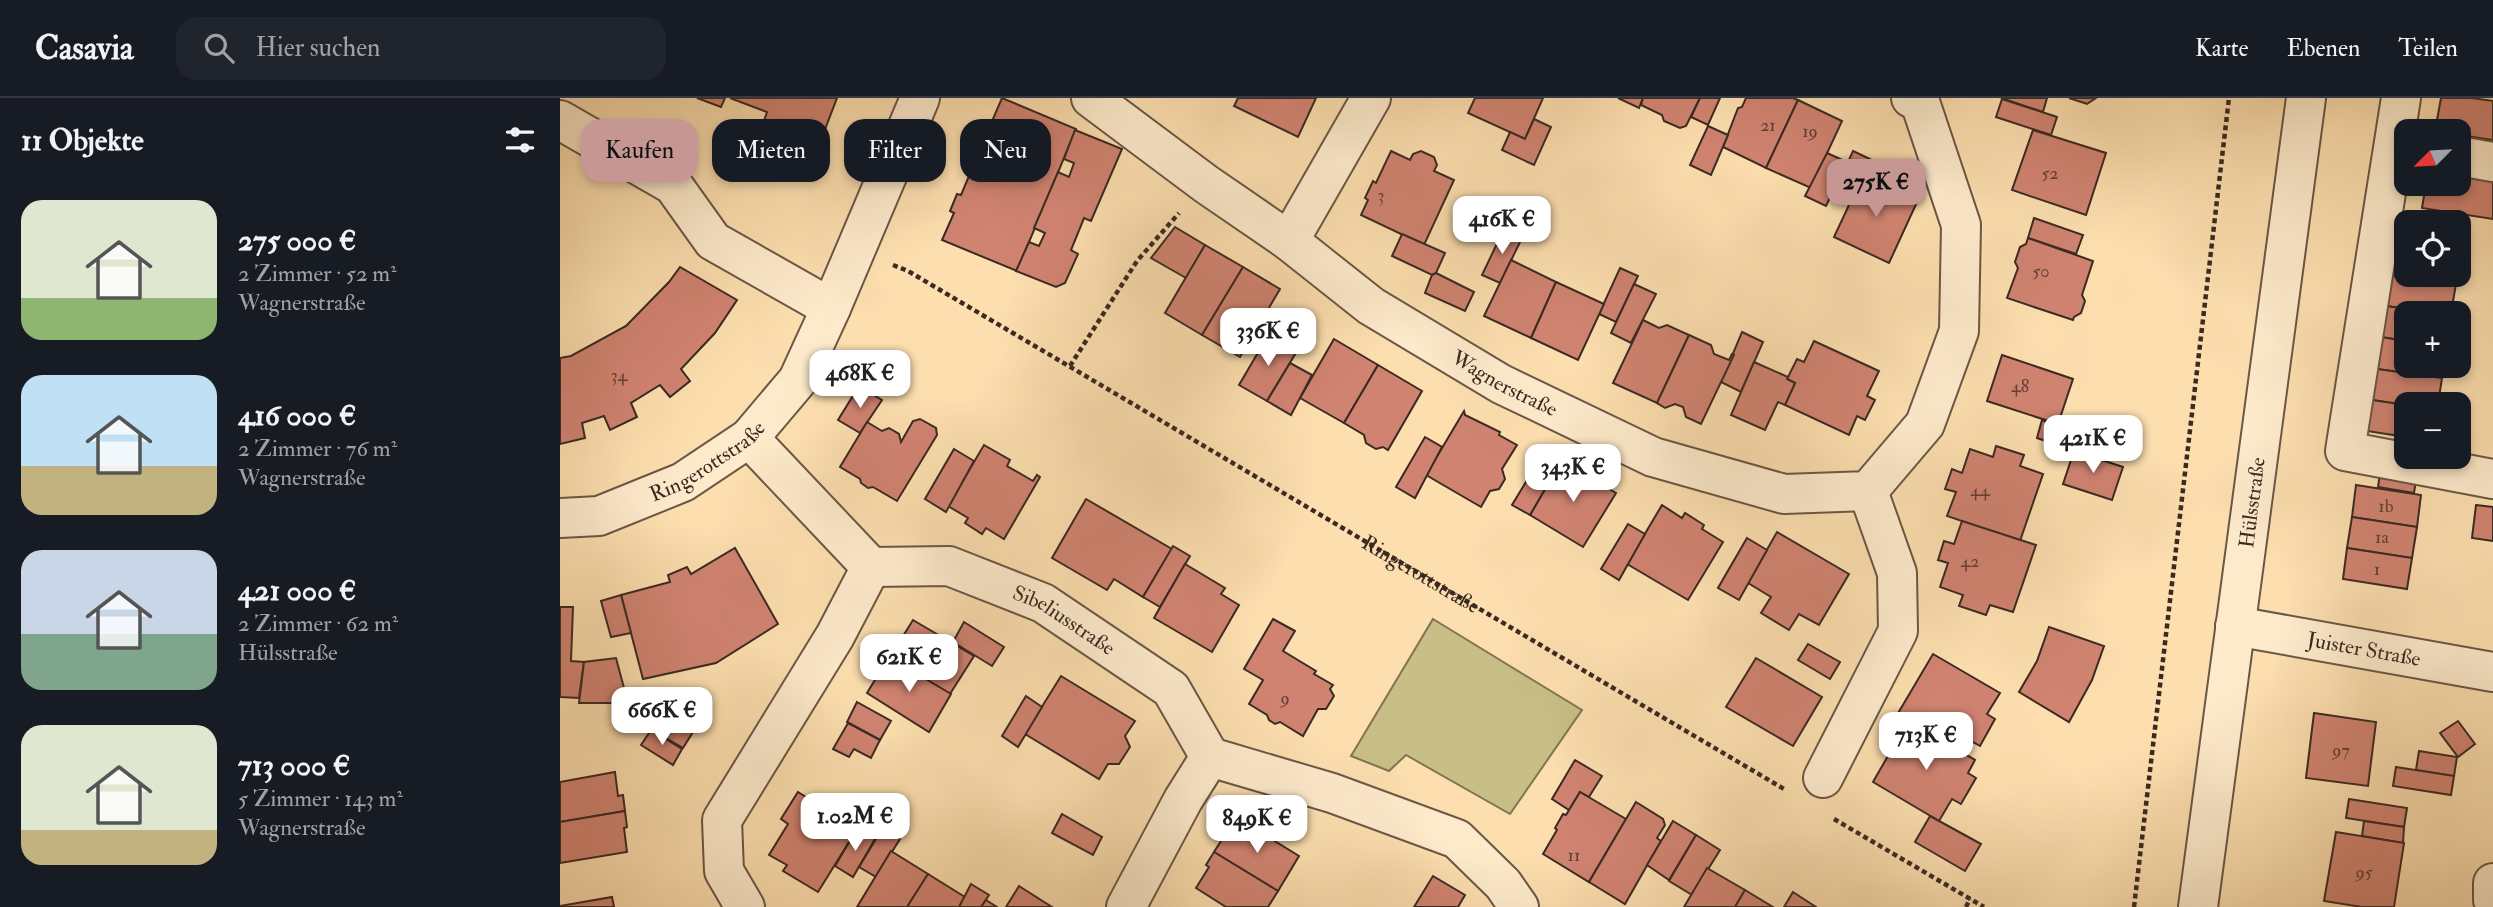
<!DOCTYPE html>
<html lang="de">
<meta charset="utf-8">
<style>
:root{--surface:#171b24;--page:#20242c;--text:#f1f3f6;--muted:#9ea1a6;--line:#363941;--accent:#c59692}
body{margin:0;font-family:"IM FELL Double Pica",serif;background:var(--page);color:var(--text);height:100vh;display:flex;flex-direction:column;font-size:26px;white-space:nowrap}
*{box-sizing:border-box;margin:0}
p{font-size:23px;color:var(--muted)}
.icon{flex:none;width:38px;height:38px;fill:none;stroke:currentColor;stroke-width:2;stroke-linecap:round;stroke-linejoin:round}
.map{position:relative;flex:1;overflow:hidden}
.details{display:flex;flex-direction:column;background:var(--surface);width:560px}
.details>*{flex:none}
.top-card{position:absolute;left:21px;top:21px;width:665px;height:63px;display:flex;gap:14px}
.needle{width:46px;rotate:246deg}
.tools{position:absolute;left:1834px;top:21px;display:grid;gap:14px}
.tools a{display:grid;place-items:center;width:77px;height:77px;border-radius:14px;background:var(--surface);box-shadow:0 4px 10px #0003;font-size:35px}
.price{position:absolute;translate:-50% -60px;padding:0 16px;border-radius:14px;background:#fff;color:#222;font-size:23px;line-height:46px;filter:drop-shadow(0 2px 4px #0008)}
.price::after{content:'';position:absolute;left:50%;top:42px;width:21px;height:16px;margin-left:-10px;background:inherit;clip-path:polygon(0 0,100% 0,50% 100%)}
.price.current{background:var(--accent);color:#111}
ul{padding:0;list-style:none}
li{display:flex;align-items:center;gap:21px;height:175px;padding:0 21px}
li span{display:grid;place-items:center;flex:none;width:196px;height:140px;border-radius:21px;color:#555}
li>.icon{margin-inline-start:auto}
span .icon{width:84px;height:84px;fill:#fffc;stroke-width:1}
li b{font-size:30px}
h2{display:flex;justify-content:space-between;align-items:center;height:84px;padding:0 21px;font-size:30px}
.chip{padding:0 24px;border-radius:21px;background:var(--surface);box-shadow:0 4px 10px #0003;font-size:24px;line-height:63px}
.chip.current{background:var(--accent);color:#111}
header{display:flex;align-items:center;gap:42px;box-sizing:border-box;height:98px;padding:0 35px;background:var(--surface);border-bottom:2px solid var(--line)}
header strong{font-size:33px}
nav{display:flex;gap:38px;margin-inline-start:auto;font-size:24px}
.search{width:490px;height:63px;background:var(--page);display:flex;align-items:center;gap:18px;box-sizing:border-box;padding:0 24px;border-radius:21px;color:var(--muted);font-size:26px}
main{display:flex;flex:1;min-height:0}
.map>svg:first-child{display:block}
</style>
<header>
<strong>Casavia</strong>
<div class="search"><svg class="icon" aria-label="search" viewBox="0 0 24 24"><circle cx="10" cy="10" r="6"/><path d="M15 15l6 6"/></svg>Hier suchen</div>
<nav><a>Karte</a><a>Ebenen</a><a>Teilen</a></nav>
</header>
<main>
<section class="details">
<h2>11 Objekte<svg class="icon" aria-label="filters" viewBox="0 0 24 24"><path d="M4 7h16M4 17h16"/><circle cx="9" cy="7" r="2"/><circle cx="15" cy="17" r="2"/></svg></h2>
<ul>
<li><span style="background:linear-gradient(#dfe7d0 70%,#8fb573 0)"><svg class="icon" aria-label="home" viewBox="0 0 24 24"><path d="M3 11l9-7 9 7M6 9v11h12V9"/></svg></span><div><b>275 000 €</b><p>2 Zimmer · 52 m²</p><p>Wagnerstraße</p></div></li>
<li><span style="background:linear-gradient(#bfe0f5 65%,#c2b280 0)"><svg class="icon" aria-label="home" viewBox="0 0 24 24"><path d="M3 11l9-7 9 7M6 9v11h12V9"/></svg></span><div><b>416 000 €</b><p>2 Zimmer · 76 m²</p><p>Wagnerstraße</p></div></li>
<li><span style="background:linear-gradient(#c9d6e8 60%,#7fa58c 0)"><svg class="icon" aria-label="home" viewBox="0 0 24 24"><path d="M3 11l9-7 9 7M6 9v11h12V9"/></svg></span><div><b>421 000 €</b><p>2 Zimmer · 62 m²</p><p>Hülsstraße</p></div></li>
<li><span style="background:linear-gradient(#dfe7d0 75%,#c2b280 0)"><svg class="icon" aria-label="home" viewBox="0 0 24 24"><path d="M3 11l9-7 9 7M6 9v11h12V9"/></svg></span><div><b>713 000 €</b><p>5 Zimmer · 143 m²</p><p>Wagnerstraße</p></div></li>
</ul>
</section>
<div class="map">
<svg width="1933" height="809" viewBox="0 0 1933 809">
<rect width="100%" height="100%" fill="#fcdeaf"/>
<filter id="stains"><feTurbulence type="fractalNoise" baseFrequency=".00286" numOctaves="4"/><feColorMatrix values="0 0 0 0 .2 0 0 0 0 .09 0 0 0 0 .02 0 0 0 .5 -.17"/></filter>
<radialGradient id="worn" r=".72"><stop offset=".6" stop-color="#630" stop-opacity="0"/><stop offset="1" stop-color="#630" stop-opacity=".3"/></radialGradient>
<polygon fill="#c7bf86" stroke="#807454" stroke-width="2" points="873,521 1022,612 950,716 846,657 829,673 791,658"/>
<g fill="#d08371" stroke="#3a2a22" stroke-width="2">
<polygon points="137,0 165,0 161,9"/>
<polygon points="170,0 277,0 259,47 203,26 207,14"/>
<polygon points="442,0 516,31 457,173 382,142 394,115 390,113 397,96 401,97 423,45 419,43 426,26 430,28"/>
<polygon points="678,0 756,0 738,39 674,8"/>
<polygon points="915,0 983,0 965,41 908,15"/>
<polygon points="1058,0 1083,0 1079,10"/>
<polygon points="1083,0 1140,0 1126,28 1120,30 1104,23 1102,17 1081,7"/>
<polygon points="1140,0 1160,0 1148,27 1131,19"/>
<polygon points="1186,0 1233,0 1238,2 1206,70 1163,49 1178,10 1182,9"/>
<polygon points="1441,0 1487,0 1483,14"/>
<polygon points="1509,0 1536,0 1527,6"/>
<polygon points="1881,0 1912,0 1933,3 1933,42 1899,37 1899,33 1875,33"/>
<polygon points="1442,1 1497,19 1491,37 1436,19"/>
<polygon points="1238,2 1282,23 1251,90 1206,70"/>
<polygon points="974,21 991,29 974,67 942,52 950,34 965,41"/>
<polygon points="1148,28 1168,37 1151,77 1130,67"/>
<polygon points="515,32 562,51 531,123 524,120 511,152 518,156 505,185 496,189 456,173 469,144 479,148 485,135 474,130 498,74 509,79 514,65 504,61"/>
<polygon points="1473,32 1546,55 1526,117 1452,92"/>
<polygon points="831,53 850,62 853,56 861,53 874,59 877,67 874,73 894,82 864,147 801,117 808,102 805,100 813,83 816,85"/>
<polygon points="1293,53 1310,61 1295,93 1278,86"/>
<polygon points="1267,55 1287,64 1266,108 1245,98"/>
<polygon points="1303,77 1358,102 1329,165 1274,139"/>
<polygon points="1899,78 1933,84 1933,121 1862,110 1866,86 1899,86"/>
<polygon points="1840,114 1906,124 1901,155 1899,155 1899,124 1846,124 1846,147 1835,145"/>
<polygon points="1474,120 1523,137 1516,156 1468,140"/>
<polygon points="615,129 645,147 626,180 591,160"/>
<polygon points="944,131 962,140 940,185 922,177"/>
<polygon points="842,136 885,155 876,175 872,177 832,158"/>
<polygon points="1468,140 1533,163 1522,197 1525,203 1521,215 1514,219 1513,222 1447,200 1458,170 1455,164 1460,149 1466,146"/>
<polygon points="1835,145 1846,147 1846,177 1897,177 1896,186 1830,177"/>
<polygon points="645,147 683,169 642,237 605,215"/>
<polygon points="951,162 996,184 971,240 924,218"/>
<polygon points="120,169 177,202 155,235 121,271 130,283 110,299 100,287 71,305 77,319 50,332 44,318 22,325 25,340 0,346 0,260 11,258 66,228 109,184"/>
<polygon points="683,169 720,191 680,259 642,237"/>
<polygon points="1060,170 1078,178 1056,224 1039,216"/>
<polygon points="876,175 914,194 905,213 865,195 872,177"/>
<polygon points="1830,177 1896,186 1891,215 1875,215 1826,208"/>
<polygon points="996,184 1044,206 1018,262 971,240"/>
<polygon points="1074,186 1096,196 1071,245 1051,235"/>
<polygon points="1826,208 1875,215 1846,215 1846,243 1821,239"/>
<polygon points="1083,222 1099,230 1107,227 1129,237 1097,305 1053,285"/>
<polygon points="1182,234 1203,244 1181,294 1161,284"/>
<polygon points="709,236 737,253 707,303 679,287"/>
<polygon points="1129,237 1151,247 1154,256 1169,262 1172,256 1174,257 1141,326 1126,319 1123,309 1115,306 1105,310 1097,305"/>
<polygon points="1821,239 1846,243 1846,268 1884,268 1882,280 1817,271"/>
<polygon points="774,241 818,267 784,325 740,300"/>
<polygon points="1254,243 1319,273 1307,298 1315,302 1305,322 1297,318 1289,337 1225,307 1235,285 1227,281 1237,261 1244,264"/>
<polygon points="1442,257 1513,281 1498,326 1427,303"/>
<polygon points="1194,264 1228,279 1227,281 1235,285 1225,307 1218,304 1205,332 1171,317"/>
<polygon points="730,265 752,277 731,317 707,303"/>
<polygon points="818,267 862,293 828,352 823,349 816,351 806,345 804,337 784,325"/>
<polygon points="1817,271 1882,280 1878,306 1846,307 1812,302"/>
<polygon points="299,288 322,302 300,335 278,322"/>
<polygon points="1812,302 1846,307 1846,339 1807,333"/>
<polygon points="904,313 905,317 940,334 939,337 957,347 942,371 945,381 939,391 930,393 921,409 866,377"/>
<polygon points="360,321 376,330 377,337 337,403 313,389 308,390 301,385 300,381 280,369 307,324 322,333 329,330 339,336 341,344 353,323"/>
<polygon points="1482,322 1531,338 1525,356 1477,340"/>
<polygon points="865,339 882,349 855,400 836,389"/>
<polygon points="424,347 450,362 447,368 473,383 477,377 480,379 444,441 426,430 422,436 405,425 408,420 388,408"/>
<polygon points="1436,348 1464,357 1460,368 1483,376 1460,443 1387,418 1396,394 1385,391 1392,371 1402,375 1410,351 1433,359"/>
<polygon points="394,351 414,363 386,414 365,401"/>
<polygon points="1514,353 1563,369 1552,402 1503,386"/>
<polygon points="1001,363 1056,395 1023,449 970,417"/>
<polygon points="978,364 995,374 970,417 952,407"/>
<polygon points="1821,369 1857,375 1854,395 1818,389"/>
<polygon points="1796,387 1861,397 1857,429 1792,419"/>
<polygon points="526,401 612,451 583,499 554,481 547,492 492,460"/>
<polygon points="1102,407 1122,420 1125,415 1144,427 1142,431 1163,444 1128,502 1067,466"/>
<polygon points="1916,407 1933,409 1933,443 1912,440"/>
<polygon points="1792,419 1857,429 1852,460 1787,450"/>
<polygon points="1402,423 1476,447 1453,514 1430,507 1426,517 1399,508 1403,497 1380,489 1388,465 1378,462 1384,443 1394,446"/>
<polygon points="1068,426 1085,436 1059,482 1041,471"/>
<polygon points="1217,434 1289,476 1259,527 1239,516 1229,532 1201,515 1211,499 1188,485"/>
<polygon points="1187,440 1207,452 1179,502 1158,490"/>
<polygon points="613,448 630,458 600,509 583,499"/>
<polygon points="175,450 218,526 156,565 83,581 61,497 110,484 108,477 127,469 131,476"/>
<polygon points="1787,450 1852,460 1847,491 1783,481"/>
<polygon points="625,466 665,490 661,496 679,507 652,554 594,520"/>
<polygon points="61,497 71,535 51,539 41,503"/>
<polygon points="0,509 13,509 11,563 24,564 19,600 0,599"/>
<polygon points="713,521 735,533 723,553 756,573 754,576 773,587 770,591 774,598 766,611 758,611 743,638 720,624 715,626 709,622 707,617 689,606 703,582 684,571"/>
<polygon points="353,522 414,558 390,596 330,559"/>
<polygon points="404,524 444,549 432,568 393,544"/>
<polygon points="1489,529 1544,548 1532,582 1509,624 1459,594 1477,563"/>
<polygon points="1248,546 1280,564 1270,581 1238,562"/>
<polygon points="1373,556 1440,595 1427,616 1435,621 1420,648 1411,643 1404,656 1337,617"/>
<polygon points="329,559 391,596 369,634 307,595"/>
<polygon points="56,560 68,605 19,605 24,564"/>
<polygon points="1196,560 1262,599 1233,648 1166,609"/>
<polygon points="501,578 575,623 565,638 570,649 559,666 548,666 539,681 465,636"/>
<polygon points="466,598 482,609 458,649 442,638"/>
<polygon points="297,604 331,623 320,642 287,624"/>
<polygon points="101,615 133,634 123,650 91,631"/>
<polygon points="1754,615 1816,624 1808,688 1746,680"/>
<polygon points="1348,623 1415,662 1408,675 1416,680 1401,706 1392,701 1379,723 1313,684"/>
<polygon points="1898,623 1915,646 1898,659 1880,635"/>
<polygon points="288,625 320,642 311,660 294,651 289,659 273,651"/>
<polygon points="91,632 122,651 113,667 81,647"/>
<polygon points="1859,653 1897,659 1894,678 1856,672"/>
<polygon points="1015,662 1042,678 1029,699 1020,694 1009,712 992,701"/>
<polygon points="1836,669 1894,678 1891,697 1833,688"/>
<polygon points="55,674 58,698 63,697 65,713 0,724 0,684"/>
<polygon points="238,694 297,731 258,794 223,773 227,767 209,757 228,726 221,721"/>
<polygon points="1020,694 1066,721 1029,784 983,756 997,732 995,730 1003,716 1006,717"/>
<polygon points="1789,701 1847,710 1844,729 1786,720"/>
<polygon points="1076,704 1103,721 1105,727 1097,740 1101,743 1065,806 1029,784"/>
<polygon points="65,713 67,729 64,730 67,754 0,765 0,724"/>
<polygon points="502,716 542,739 533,757 492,735"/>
<polygon points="1370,718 1421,746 1405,773 1355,744"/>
<polygon points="679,721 739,758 718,793 654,754 663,740 666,742"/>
<polygon points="1113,723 1136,737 1109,782 1087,767"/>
<polygon points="1804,723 1844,729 1843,745 1802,738"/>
<polygon points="297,731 315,741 293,779 275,768"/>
<polygon points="322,731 340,741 316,779 299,769"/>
<polygon points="1776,734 1844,745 1834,809 1802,809 1764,803"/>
<polygon points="1136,737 1160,752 1132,797 1109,783"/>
<polygon points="331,753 368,776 347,809 297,809"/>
<polygon points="654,754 718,793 708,809 666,809 636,790 649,769 646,767"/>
<polygon points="1147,770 1185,792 1175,809 1124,809"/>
<polygon points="368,776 405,799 399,809 347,809"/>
<polygon points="873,778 905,797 898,809 854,809"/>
<polygon points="411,786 429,797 421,809 399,809"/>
<polygon points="459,788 492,809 446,809"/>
<polygon points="1185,792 1213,809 1175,809"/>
<polygon points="1233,794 1256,809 1224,809"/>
<polygon points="52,799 54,809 0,809 0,808"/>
<polygon points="426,802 437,809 421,809"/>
</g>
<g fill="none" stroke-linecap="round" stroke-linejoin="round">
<defs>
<g id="minor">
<polyline points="531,0 646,86 729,143"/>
<path id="s2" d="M811,0l-82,143 82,65 130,78 152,73 131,37 84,-3 57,-67 34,-93 2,-106 -41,-123 -9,-4"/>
<polyline points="1841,0 1785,353 1933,381"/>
<polyline points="0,22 113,87 153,143 271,210"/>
<polyline points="1899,58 1933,64"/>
<path id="s3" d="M189,340l122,129 78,-1 94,37 128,86 39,68 122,36 125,46 46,45 16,23"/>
<path id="s4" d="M0,420l39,-2 84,-34 66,-44 49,-58 33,-72 89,-210"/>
<path id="s5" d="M1675,528l258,46"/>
<polyline points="1263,680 1338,533 1337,475 1308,393"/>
<polyline points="1933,785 1933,802"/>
<polyline points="185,809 164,773 162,722 275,538 311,469"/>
<polyline points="566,809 623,702 650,659"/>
<path id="s6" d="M1638,809l108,-809"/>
</g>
</defs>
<use href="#minor" stroke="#6a5745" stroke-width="42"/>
<g stroke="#3a2a22" stroke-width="4.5" stroke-dasharray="5 3.5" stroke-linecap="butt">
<path id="s1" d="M333,167l15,6 876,518"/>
<polyline points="510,268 577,163 619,115"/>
<polyline points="1274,721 1424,809"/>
<polyline points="1406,809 1410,801"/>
<polyline points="1574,809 1669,0"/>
</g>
<use href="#minor" stroke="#fdeacb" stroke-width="38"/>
</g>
<g text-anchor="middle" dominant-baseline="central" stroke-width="5" stroke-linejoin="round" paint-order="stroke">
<g font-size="18" fill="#604036">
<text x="1208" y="27">21</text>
<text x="1250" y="33">19</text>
<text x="1490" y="75">52</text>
<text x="821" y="97">3</text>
<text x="1481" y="173">50</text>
<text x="59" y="277">34</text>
<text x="1460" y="288">48</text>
<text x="1420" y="392">44</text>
<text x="1826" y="408">1b</text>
<text x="1822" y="439">1a</text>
<text x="1410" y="463">42</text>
<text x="1817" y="471">1</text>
<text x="725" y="600">9</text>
<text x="1781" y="652">97</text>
<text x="1014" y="757">11</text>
<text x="1804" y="774">95</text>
</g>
<g font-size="21" fill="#3a2a22" stroke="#fdeacb">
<text stroke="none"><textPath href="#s2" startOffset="424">Wagnerstraße</textPath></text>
<text stroke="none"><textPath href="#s4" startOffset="161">Ringerottstraße</textPath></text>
<text stroke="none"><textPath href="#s6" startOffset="408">Hülsstraße</textPath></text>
<text stroke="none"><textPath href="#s1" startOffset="612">Ringerottstraße</textPath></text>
<text stroke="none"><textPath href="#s3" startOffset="383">Sibeliusstraße</textPath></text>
<text stroke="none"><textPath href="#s5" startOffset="131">Juister Straße</textPath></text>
</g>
</g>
<rect width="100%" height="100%" filter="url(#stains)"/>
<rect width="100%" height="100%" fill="url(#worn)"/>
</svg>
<div class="tools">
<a><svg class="needle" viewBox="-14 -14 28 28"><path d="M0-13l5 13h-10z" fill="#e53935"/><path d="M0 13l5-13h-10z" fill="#9ea1a6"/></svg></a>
<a><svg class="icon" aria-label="locate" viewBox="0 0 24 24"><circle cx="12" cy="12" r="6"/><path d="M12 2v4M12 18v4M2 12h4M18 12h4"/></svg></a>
<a>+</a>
<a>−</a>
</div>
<b class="price current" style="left:1316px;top:121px">275K €</b>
<b class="price" style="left:942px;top:158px">416K €</b>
<b class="price" style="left:708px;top:270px">336K €</b>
<b class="price" style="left:300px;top:312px">468K €</b>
<b class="price" style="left:1533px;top:377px">421K €</b>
<b class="price" style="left:1013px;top:406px">343K €</b>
<b class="price" style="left:349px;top:596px">621K €</b>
<b class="price" style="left:102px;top:649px">666K €</b>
<b class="price" style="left:1366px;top:674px">713K €</b>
<b class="price" style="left:295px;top:755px">1.02M €</b>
<b class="price" style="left:697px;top:757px">849K €</b>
<div class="top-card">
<a class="chip current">Kaufen</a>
<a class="chip">Mieten</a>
<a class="chip">Filter</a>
<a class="chip">Neu</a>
</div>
</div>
</main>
